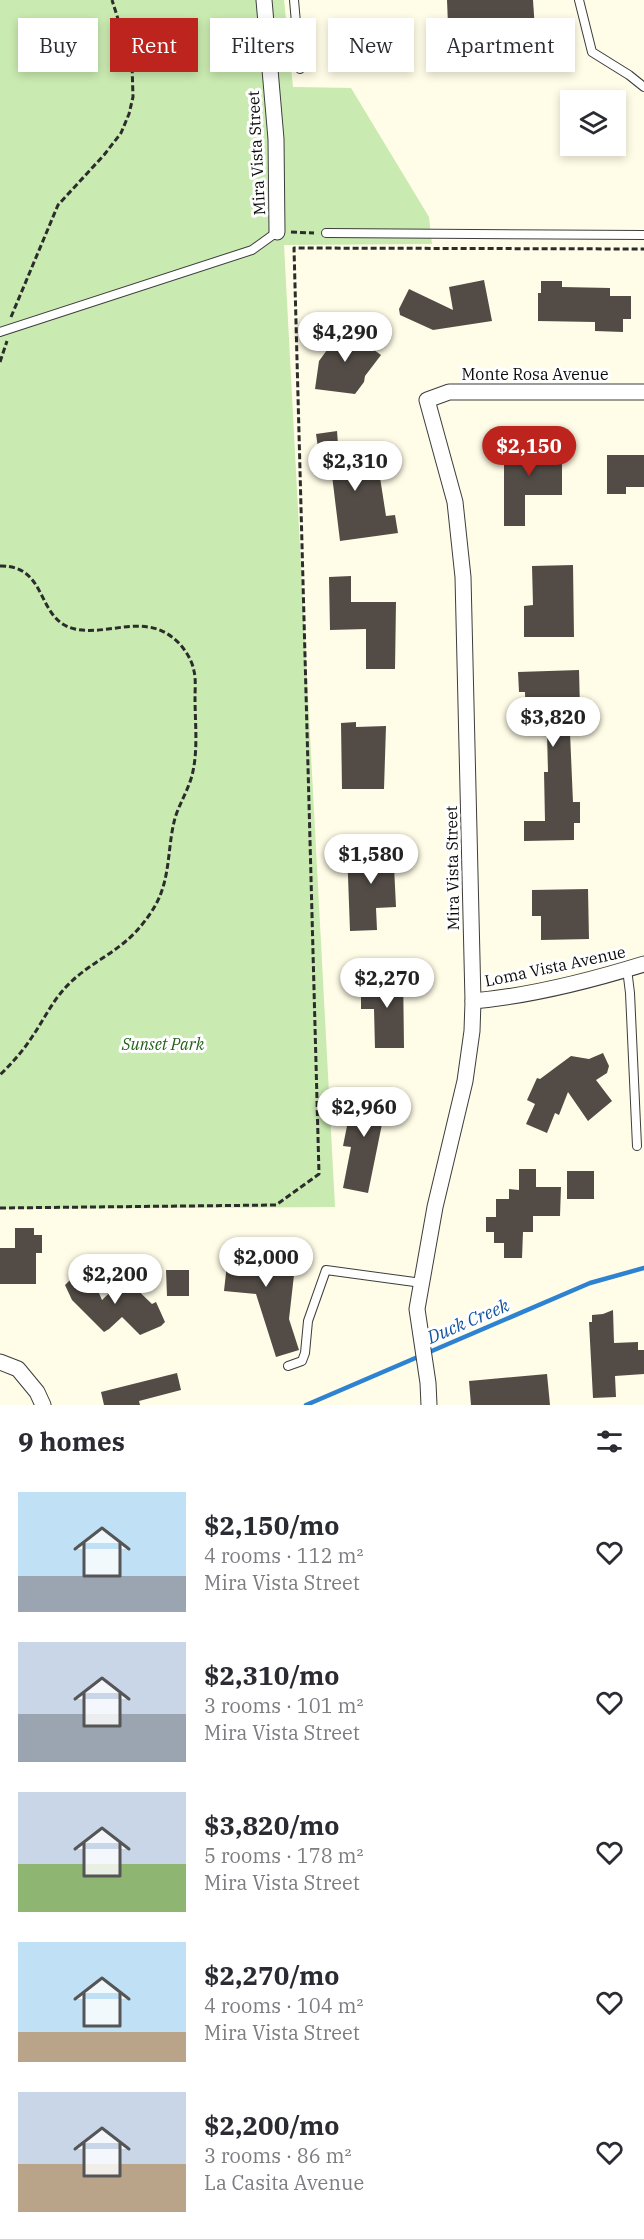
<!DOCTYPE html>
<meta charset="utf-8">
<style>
:root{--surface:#fff;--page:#f2f2f3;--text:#2b2b33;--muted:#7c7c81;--accent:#bd241e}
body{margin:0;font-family:"IBM Plex Serif",serif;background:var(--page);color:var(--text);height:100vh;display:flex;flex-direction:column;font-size:22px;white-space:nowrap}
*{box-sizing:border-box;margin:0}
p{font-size:20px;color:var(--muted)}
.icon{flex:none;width:33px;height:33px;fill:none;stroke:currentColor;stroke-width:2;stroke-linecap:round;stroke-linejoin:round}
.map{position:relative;height:1405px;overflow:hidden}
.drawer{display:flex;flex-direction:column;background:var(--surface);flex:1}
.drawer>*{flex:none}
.guide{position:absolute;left:18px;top:18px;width:609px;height:54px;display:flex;gap:12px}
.buttons{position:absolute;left:560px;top:90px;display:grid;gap:12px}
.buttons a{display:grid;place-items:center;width:66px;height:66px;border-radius:0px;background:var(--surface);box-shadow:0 3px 9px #0003;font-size:30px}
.price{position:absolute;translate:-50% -51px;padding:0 14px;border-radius:21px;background:#fff;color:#222;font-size:20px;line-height:39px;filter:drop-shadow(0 2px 3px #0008)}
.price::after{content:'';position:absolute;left:50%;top:36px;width:18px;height:14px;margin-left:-9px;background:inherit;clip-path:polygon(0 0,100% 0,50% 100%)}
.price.active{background:var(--accent);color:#fff}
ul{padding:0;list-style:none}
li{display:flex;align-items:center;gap:18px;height:150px;padding:0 18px}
li span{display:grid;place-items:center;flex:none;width:168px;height:120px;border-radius:0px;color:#555}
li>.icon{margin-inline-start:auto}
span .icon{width:72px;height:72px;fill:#fffc;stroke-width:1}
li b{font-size:26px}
h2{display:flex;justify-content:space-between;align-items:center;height:72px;padding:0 18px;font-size:26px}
.chip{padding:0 21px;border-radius:0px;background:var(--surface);box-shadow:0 3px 9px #0003;font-size:21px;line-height:54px}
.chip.active{background:var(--accent);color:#fff}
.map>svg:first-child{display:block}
</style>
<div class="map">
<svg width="644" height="1405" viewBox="0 0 644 1405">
<rect width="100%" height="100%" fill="#fffce7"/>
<polygon fill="#c9eab0" points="0,0 284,0 293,87 351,88 429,217 432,244 284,245 335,1207 0,1209"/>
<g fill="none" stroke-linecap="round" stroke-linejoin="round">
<polyline stroke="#2e82d2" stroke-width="4.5" points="306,1405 590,1283 644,1268"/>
</g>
<g fill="#534c46">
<polygon points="447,0 533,0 536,45 449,49"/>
<polygon points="484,280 492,321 433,330 400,315 399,309 409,289 453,310 449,287"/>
<polygon points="541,281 562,281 562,287 610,288 610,296 631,296 631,319 623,319 623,332 595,331 595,322 538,321 538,293 541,293"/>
<polygon points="340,325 381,355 365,376 364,382 355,394 315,389 319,361 327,350 328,342"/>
<polygon points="337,431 338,444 352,442 354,463 369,460 370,472 379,471 386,516 395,515 398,533 340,541 331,467 325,468 323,447 318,448 316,434"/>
<polygon points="504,443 552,443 552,450 562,450 562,495 525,495 525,526 504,526"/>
<polygon points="607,455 644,455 644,487 626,487 626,494 607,494"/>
<polygon points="573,565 574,637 524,637 524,606 533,605 532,566"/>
<polygon points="351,576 351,602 396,602 395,669 366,669 366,629 330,630 329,577"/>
<polygon points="579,670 580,709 569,710 573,802 580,802 580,823 574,823 574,840 524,841 524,821 545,821 544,772 548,772 547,733 526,734 525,692 519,692 518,672"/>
<polygon points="356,722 356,727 386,726 384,789 342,789 341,723"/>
<polygon points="401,848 401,866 394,866 396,907 376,908 377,930 350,931 347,849"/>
<polygon points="588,889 589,939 541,940 541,916 532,916 532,890"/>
<polygon points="380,969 403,969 404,1048 375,1048 374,1009 361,1009 361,991 380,991"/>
<polygon points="603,1053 609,1066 607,1073 596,1080 612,1101 588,1121 568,1092 559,1115 555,1113 547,1133 526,1124 535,1104 527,1100 537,1078 540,1079 571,1056 589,1059"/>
<polygon points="354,1091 393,1099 388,1126 382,1124 368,1193 343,1188 351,1147 343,1146"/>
<polygon points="519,1169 536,1169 536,1187 561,1187 560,1216 533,1216 533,1232 523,1232 522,1258 504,1258 504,1243 494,1243 494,1232 486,1232 486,1217 496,1217 496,1199 509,1199 509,1189 519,1190"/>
<rect x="567" y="1171" width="27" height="28"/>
<polygon points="15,1228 34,1228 34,1235 42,1235 42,1253 36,1253 36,1284 0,1284 0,1248 15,1248"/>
<polygon points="254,1239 266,1241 268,1248 293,1250 291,1267 294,1275 289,1319 299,1350 276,1357 256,1294 224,1291 229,1246 253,1248"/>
<polygon points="85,1270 92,1277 102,1300 125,1278 152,1304 156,1302 165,1322 161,1326 140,1335 122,1317 109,1329 104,1332 72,1300 65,1285 76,1274"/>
<polygon points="166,1270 189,1270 189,1296 167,1296"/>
<polygon points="613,1310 614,1343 638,1342 638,1350 644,1350 644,1374 615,1376 616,1397 593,1398 589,1322 592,1322 592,1315 603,1314"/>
<polygon points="177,1373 181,1390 139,1401 140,1405 104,1405 101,1392"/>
<polygon points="547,1374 550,1405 471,1405 469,1381"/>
</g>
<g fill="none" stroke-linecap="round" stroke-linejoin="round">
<defs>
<g id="service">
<polyline points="294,0 300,69"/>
<polyline points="579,0 592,52 629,75 644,87"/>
<polyline points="326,233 644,235"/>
<polyline points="0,332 252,250 277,232"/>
<polyline points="627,969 630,993 637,1146"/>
<polyline points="288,1366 302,1361 305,1353 308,1321 326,1270 422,1283"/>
</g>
<g id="minor">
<polyline points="264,0 276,139 277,232"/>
<path d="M473,1001c57,-5 116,-20 171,-37"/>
<polyline points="0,1362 18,1369 37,1392 43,1405"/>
<polyline points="429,1405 428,1383 417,1309 435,1207 465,1081 472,1031 473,1001 463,577 455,502 427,400 449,392 644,392"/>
</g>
</defs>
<use href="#service" stroke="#3d3d3d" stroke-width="10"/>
<use href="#minor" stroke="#3d3d3d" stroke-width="17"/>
<g stroke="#2c2c2c" stroke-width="3" stroke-dasharray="6 3" stroke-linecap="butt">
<polyline points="291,232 314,233"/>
<polyline points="11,317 58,205 104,155 121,133 129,114 133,97 132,63 112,0"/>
<polyline points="0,362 7,341"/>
<path d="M0,566c49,-1 35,54 75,63 32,7 67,-15 97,8 10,7 20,22 22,34 2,8 1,19 1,27 0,23 3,50 -2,73 -3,16 -13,31 -18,47 -8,30 -4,60 -20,88 -7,12 -18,26 -29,35 -20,17 -43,27 -61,47 -13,14 -22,33 -33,49 -9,14 -20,26 -32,38"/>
<polyline points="0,1208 276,1205 319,1174 294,248 644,249"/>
</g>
<use href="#service" stroke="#fff" stroke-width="8"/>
<use href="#minor" stroke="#fff" stroke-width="15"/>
</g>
<g text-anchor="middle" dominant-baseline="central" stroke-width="6" stroke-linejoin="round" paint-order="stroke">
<g font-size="16" fill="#0a0a0a" stroke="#fff">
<text transform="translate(256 153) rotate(-93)">Mira Vista Street</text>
<text x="535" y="374">Monte Rosa Avenue</text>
<text transform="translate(452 868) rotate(-91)">Mira Vista Street</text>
<text transform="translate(555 966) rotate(-12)">Loma Vista Avenue</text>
</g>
<g font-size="16" font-style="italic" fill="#226219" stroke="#fff">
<text x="163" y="1044">Sunset Park</text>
</g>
<g font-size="18" font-style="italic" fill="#10549e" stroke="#fff">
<text transform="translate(468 1321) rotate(-23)">Duck Creek</text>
</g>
</g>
</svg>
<div class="buttons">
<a><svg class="icon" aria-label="layers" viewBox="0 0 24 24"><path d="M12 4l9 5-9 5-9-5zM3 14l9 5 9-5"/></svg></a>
</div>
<b class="price" style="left:345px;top:363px">$4,290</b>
<b class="price active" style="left:529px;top:477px">$2,150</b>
<b class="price" style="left:355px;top:492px">$2,310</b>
<b class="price" style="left:553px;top:748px">$3,820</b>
<b class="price" style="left:371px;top:885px">$1,580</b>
<b class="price" style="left:387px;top:1009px">$2,270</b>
<b class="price" style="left:364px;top:1138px">$2,960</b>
<b class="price" style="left:266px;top:1288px">$2,000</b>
<b class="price" style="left:115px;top:1305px">$2,200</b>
<div class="guide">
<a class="chip">Buy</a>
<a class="chip active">Rent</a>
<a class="chip">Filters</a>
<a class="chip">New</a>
<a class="chip">Apartment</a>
</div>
</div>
<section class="drawer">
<h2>9 homes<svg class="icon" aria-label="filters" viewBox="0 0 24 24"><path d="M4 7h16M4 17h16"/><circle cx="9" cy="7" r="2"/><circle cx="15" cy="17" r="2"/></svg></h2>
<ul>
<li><span style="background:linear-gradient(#bfe0f5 70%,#9aa5b1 0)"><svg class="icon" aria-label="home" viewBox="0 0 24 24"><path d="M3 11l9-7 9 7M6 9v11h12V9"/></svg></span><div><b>$2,150/mo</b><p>4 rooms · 112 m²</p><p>Mira Vista Street</p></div><svg class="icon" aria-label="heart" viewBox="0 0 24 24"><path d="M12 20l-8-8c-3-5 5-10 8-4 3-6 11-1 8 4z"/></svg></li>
<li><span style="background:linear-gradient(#c9d6e8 60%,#9aa5b1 0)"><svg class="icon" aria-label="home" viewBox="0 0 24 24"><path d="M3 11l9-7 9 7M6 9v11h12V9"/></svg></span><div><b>$2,310/mo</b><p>3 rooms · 101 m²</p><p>Mira Vista Street</p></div><svg class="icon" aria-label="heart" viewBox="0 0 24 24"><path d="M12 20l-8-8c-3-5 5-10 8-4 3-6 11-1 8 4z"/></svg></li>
<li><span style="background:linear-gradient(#c9d6e8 60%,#8fb573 0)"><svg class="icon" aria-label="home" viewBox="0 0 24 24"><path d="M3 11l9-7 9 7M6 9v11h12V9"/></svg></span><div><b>$3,820/mo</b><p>5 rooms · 178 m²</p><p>Mira Vista Street</p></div><svg class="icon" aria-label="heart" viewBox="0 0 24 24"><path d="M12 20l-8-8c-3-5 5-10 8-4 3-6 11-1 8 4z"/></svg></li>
<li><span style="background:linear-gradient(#bfe0f5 75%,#b9a48a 0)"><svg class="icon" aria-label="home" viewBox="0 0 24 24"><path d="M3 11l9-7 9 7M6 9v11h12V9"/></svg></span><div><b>$2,270/mo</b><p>4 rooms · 104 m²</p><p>Mira Vista Street</p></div><svg class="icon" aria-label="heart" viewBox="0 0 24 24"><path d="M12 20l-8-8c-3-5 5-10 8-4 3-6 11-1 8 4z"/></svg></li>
<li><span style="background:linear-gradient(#c9d6e8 60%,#b9a48a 0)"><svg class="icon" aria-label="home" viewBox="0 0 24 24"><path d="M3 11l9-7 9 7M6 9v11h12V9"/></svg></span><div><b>$2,200/mo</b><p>3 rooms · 86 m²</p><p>La Casita Avenue</p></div><svg class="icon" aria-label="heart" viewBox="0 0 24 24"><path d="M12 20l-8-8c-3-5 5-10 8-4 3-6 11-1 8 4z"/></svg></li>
</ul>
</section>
